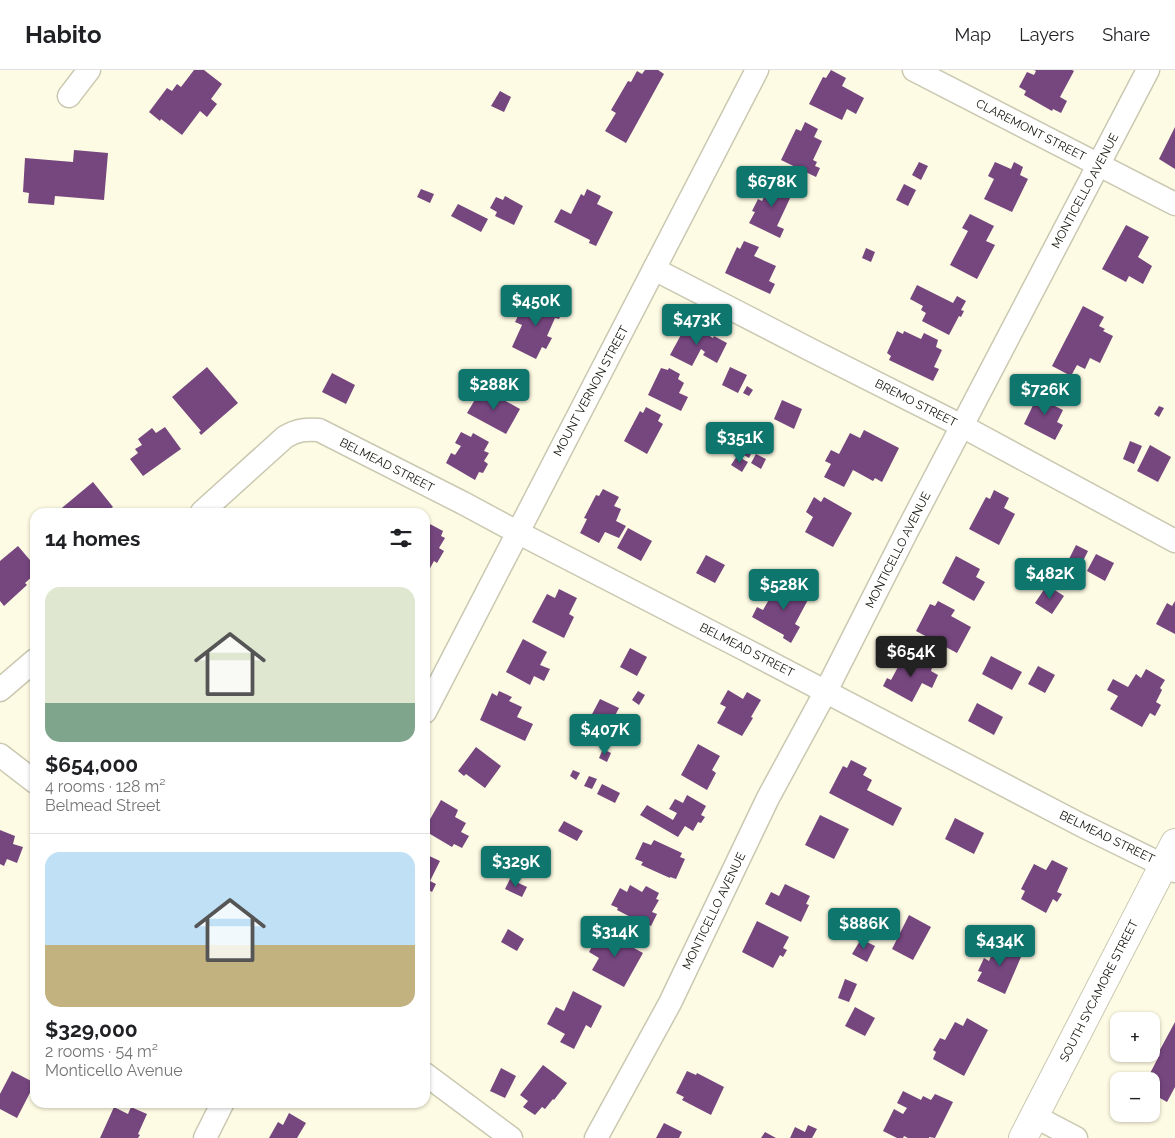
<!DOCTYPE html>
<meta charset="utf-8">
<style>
:root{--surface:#fff;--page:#f6f6f6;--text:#202124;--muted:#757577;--line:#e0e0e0;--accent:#0f766e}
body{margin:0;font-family:Raleway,sans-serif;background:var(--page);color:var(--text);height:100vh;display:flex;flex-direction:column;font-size:19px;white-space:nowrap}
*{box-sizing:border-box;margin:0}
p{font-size:16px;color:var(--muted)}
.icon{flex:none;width:28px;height:28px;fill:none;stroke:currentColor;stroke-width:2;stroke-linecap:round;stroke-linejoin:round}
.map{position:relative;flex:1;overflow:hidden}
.details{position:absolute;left:30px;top:438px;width:400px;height:600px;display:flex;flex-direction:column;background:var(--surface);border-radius:15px;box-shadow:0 1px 4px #0004}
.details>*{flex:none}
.tools{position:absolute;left:1110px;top:942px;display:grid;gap:10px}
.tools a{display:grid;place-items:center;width:50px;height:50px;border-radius:10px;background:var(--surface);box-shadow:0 1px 4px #0004;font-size:25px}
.price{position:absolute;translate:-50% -42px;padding:0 11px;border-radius:5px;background:var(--accent);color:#fff;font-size:16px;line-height:32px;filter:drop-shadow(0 1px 2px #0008)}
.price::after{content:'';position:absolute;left:50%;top:30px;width:15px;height:11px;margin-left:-8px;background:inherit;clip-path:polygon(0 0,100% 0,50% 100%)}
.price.active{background:#222;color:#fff}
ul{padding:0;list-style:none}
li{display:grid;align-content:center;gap:10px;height:265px;padding:0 15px}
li+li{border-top:1px solid var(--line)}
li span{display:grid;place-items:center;height:155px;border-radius:15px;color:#555}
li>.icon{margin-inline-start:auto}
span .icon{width:90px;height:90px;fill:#fffc;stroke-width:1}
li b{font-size:21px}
h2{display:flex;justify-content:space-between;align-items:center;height:60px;padding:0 15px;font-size:21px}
header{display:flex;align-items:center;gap:30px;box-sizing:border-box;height:70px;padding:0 25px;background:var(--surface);border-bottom:1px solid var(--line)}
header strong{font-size:24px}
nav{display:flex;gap:28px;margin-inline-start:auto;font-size:18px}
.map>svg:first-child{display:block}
</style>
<header>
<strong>Habito</strong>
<nav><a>Map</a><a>Layers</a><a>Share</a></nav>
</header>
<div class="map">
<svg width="1175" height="1068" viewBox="0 0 1175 1068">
<rect width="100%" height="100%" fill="#fdfbe3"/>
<g fill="#76467f">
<polygon points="194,0 204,0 222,14 211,29 217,34 207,47 200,41 182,65 161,49 160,51 149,42 167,18 172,21 177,14 181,17"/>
<polygon points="645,0 658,0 664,4 626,73 605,61 616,43 611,40 628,11 631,12 637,1 642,4"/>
<polygon points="831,0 846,8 842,16 864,28 856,44 847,39 842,50 809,34 823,7 826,8"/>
<polygon points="1034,0 1072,0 1074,1 1060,27 1067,31 1061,43 1053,39 1052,41 1024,25 1026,21 1019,17 1027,2 1034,5 1036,1"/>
<polygon points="500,21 511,27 504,42 491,36"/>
<polygon points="805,52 818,59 814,67 822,71 813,90 817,92 815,96 820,98 816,107 781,90 796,59 801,61"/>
<polygon points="1175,57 1175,99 1159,89"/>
<polygon points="74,80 108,83 104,130 55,126 54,135 28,133 29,123 23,122 25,88 73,92"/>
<polygon points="919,92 928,96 921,110 912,105"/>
<polygon points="995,92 1011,99 1014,92 1023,97 1020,105 1028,109 1012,142 984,129 994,109 988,106"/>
<polygon points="775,105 788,112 784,120 792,124 777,156 784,159 780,168 749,153 755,142 752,141 758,129 762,131"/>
<polygon points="904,114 916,120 908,136 896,130"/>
<polygon points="421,119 434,124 430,133 417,127"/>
<polygon points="587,119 601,126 597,134 613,142 596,176 589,173 590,170 554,152 561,139 571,144 581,124 584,126"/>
<polygon points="505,126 523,136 514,155 495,146 497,142 490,138 496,127 503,130"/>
<polygon points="458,134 488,149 481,162 451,146"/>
<polygon points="970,144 994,156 986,171 995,175 977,209 950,195 968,161 962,158"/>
<polygon points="1126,155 1149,167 1138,187 1152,196 1143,214 1129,206 1126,212 1102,199"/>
<polygon points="744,171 759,177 754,186 776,196 769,211 775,214 770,224 725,203 737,177 740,179"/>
<polygon points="866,178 875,182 871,192 862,188"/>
<polygon points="917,215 953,233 957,226 966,231 961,240 964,241 961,247 959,246 949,265 922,251 926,243 921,240 923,236 910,229"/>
<polygon points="546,225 565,236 559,249 555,248 547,266 552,268 546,279 542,277 536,289 512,277 522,255 515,252 518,246 511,243 515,236 540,247 542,242 539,240"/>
<polygon points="1083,236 1104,247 1099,256 1105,259 1103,261 1113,266 1100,293 1090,288 1085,299 1077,295 1071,306 1052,296"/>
<polygon points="688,252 709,264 708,265 713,268 714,266 727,273 717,293 703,285 705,282 701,279 692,296 670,285"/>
<polygon points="897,261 903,264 904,261 921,269 924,263 938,270 936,277 942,280 934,297 939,299 933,311 889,290 891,286 887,283"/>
<polygon points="207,297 238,333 201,365 199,362 201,361 172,327"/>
<polygon points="730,297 747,305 738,323 722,315"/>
<polygon points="661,298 668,300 669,298 680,304 678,309 684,313 679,323 688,327 681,341 648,325"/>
<polygon points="332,303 355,315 346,334 322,322"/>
<polygon points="747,316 753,320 749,326 743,323"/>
<polygon points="482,318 520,339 506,364 467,343"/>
<polygon points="1043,321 1057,328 1053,335 1063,340 1057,352 1063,355 1055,370 1024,354 1037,327 1039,328"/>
<polygon points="782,330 802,339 794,359 774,349"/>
<polygon points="1159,336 1164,338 1159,347 1154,344"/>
<polygon points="646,337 661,345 658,351 663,354 647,384 624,371 640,341 643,343"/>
<polygon points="165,357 181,379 143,406 130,389 138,383 135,379 142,375 138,369 152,358 156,363"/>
<polygon points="864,360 899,378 882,412 875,408 873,411 853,400 844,417 824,407 831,394 825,391 831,380 839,384 850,363 860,368"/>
<polygon points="461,362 471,367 473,363 489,372 484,381 489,383 484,391 488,394 483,403 479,402 475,410 446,393 451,383 455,385 461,376 455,373"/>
<polygon points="739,369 754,378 749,388 733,379"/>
<polygon points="1130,371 1142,376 1134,394 1123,389"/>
<polygon points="1150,375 1171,387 1158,412 1137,401"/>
<polygon points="756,384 766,389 761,399 751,393"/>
<polygon points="737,386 748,392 742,402 731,395"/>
<polygon points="93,412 113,437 106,442 57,442"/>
<polygon points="603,419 619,427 614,436 621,439 616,451 626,456 619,468 605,462 599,473 580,463 587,449 584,448 596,425 599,426"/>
<polygon points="994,420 1009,428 1004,438 1015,444 999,475 969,459 986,427 990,429"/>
<polygon points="814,427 821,432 824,427 852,443 833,477 805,462 813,447 806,442"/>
<polygon points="428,453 443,461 441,466 445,468 439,478 444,481 437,493 434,491 429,500 425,497 425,459"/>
<polygon points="628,458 652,471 641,491 617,478"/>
<polygon points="1076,475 1088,481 1079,499 1067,493"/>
<polygon points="18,476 35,496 35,504 25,513 27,515 4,536 0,531 0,491"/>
<polygon points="1096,484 1114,493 1105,511 1087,501"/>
<polygon points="706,485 725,495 715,513 696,503"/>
<polygon points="956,486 980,499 976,507 985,512 974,531 942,513"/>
<polygon points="793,512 809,520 806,525 810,526 795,554 800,557 791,573 783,568 784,565 752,547 757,537 763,540 775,519 783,524 787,518 789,519"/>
<polygon points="1047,515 1064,526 1052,544 1035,533"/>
<polygon points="559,519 577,528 569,544 574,547 564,568 532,552 547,524 555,528"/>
<polygon points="938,531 955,540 951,546 971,557 957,583 916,561 930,534 935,536"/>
<polygon points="1175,531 1175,564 1156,554 1167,533 1172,536"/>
<polygon points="523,569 547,582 540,595 550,599 544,611 534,606 530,615 506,602"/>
<polygon points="630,578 647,587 637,606 620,597"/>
<polygon points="905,584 932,598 931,601 938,605 932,618 922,613 912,632 883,616 887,608 891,610"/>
<polygon points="991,586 1022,602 1012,620 982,604"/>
<polygon points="1038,596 1055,605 1045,623 1028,614"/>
<polygon points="1146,599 1165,610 1160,618 1162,620 1156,632 1161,635 1155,646 1150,643 1142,657 1110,639 1118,626 1107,620 1113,609 1128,617 1136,604 1141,608"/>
<polygon points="728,620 743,629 747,622 761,630 751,647 753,648 742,666 717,653 726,637 720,634"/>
<polygon points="499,621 512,627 509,631 522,637 517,647 533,654 525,671 480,650 492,623 497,626"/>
<polygon points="638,621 645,625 639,635 632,630"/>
<polygon points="600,629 619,638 609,657 590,648"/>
<polygon points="977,633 1003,647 994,665 968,651"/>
<polygon points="698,674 720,686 712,700 716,703 707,720 681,705"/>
<polygon points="476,677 501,696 485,718 466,704 464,706 458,701"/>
<polygon points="603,679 611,683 607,692 599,688"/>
<polygon points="851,690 867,698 863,705 872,710 867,720 902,738 893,756 829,723 843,696 847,698"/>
<polygon points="573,700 580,703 576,710 570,706"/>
<polygon points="589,706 597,709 592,719 584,716"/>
<polygon points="602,714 620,723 615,733 597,724"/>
<polygon points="687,725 706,736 701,745 705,747 701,753 698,752 693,761 685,756 678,767 640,745 647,735 673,750 677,743 669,739 675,729 683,733"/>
<polygon points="441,730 458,740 455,747 466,753 461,762 469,766 462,778 454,774 452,777 425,761 425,749 429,751"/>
<polygon points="820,745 849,759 834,789 805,775"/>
<polygon points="955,748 984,763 974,784 945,769"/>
<polygon points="564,751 583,761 577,771 558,761"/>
<polygon points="0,760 15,766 13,774 23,777 17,793 7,789 4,796 0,794"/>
<polygon points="654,770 682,783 680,787 685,789 676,809 670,807 670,808 641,795 643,792 635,789 643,772 651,775"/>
<polygon points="425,784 440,791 430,811 436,814 432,822 427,819 425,823"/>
<polygon points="1052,790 1068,798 1057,822 1062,824 1057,832 1053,829 1046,843 1021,829 1025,821 1021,819 1034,794 1046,800"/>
<polygon points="510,809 527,817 522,827 505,819"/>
<polygon points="785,814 810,826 806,834 809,835 801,852 765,834 771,822 779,826"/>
<polygon points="630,815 642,822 646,816 659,823 656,829 659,830 652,842 657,844 651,856 647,854 646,855 617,840 618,838 611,835 620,818 627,822"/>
<polygon points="909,845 931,857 913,890 892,879"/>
<polygon points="757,851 789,867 783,878 787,880 783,887 780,885 773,898 742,882"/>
<polygon points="508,859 524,869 517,881 501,872"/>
<polygon points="601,860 643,883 624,917 592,900 599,888 589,882"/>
<polygon points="861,869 875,876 867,892 852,884"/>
<polygon points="1001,870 1024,880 1005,924 977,911 982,902 978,901 984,888 989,891 995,877 998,879"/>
<polygon points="845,909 857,914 849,932 838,928"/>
<polygon points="573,921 602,936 591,958 586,955 574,979 560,972 565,964 547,954 556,937 564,941"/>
<polygon points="855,937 875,948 865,966 845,956"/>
<polygon points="967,948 988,960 964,1006 933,989 936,982 933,980 940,968 945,970 955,952 963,956"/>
<polygon points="1175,952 1175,1017 1167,1032 1151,1023 1151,1011 1146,1011 1158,988 1156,987"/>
<polygon points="543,995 567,1013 554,1030 553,1029 545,1039 542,1037 535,1045 523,1037 528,1031 520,1025"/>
<polygon points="501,998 516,1006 505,1028 490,1021"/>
<polygon points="12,1001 35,1013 17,1048 0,1039 0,1024"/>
<polygon points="687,1001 696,1005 697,1003 724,1017 711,1045 682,1030 684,1027 676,1023"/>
<polygon points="903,1021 921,1030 923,1026 931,1030 935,1024 953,1032 935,1068 929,1067 929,1068 908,1068 904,1066 903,1068 897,1068 883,1061 894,1039 903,1044 907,1038 897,1033"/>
<polygon points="114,1037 128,1044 131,1037 147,1044 138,1064 140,1065 138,1068 100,1068"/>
<polygon points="289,1043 306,1053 297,1068 269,1068 278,1052 283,1055"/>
<polygon points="664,1053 682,1062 679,1068 656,1068"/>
<polygon points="808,1055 817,1059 812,1068 790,1068 795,1057 805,1062"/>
<polygon points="765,1062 776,1068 761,1068"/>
</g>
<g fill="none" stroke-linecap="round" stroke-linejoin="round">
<defs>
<g id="minor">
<polyline points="914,0 1175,134"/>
<polyline points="69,26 89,0"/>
<polyline points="654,199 813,281 962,356 1175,471"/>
<path d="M202,442l83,-75c12,-7 20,-8 34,-7l144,73 54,29 227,117 337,176 94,46"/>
<polyline points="0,620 35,590"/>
<polyline points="425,642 757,0"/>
<polyline points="0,685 35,712"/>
<polyline points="425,1004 511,1068"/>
<polyline points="1034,1046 1076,1068"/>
<polyline points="205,1068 223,1032"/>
<polyline points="596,1068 670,933 768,728 826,621 907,461 1148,0"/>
</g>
<polyline id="secondary" points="1023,1068 1175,773"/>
</defs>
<use href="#minor" stroke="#cac8b1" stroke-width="25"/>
<use href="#secondary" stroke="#cac8b1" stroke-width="30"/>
<use href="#minor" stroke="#fff" stroke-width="22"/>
<use href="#secondary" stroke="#fff" stroke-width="28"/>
</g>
<g text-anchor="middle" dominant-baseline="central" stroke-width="5" stroke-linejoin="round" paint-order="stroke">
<g font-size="12" fill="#111008" stroke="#fff">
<text transform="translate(1031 60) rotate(27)">CLAREMONT STREET</text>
<text transform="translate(1085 121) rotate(-62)">MONTICELLO AVENUE</text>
<text transform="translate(591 321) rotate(-62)">MOUNT VERNON STREET</text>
<text transform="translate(916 333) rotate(27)">BREMO STREET</text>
<text transform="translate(387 395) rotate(27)">BELMEAD STREET</text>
<text transform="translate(898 480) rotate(-63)">MONTICELLO AVENUE</text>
<text transform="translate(747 580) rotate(27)">BELMEAD STREET</text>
<text transform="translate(1107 767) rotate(26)">BELMEAD STREET</text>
<text transform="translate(714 841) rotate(-64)">MONTICELLO AVENUE</text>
<text transform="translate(1099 921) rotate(-63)">SOUTH SYCAMORE STREET</text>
</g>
</g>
</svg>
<div class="tools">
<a>+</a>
<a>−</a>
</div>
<b class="price" style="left:772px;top:138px">$678K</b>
<b class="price" style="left:536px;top:257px">$450K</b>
<b class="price" style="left:697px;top:276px">$473K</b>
<b class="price" style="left:494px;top:341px">$288K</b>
<b class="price" style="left:1045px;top:346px">$726K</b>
<b class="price" style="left:740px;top:394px">$351K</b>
<b class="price" style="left:1050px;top:530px">$482K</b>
<b class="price" style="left:784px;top:541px">$528K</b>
<b class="price active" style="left:911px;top:608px">$654K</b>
<b class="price" style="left:605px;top:686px">$407K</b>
<b class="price" style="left:516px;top:818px">$329K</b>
<b class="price" style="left:864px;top:880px">$886K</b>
<b class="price" style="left:615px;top:888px">$314K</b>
<b class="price" style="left:1000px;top:897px">$434K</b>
<section class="details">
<h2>14 homes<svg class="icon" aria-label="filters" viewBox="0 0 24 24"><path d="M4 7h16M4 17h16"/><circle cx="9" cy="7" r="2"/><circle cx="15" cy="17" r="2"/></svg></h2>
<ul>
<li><span style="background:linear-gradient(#dfe7d0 75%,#7fa58c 0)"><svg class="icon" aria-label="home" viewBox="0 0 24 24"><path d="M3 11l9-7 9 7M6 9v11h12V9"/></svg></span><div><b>$654,000</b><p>4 rooms · 128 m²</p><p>Belmead Street</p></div></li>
<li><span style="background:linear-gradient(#bfe0f5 60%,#c2b280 0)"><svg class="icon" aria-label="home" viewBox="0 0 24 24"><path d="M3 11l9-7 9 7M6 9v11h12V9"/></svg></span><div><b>$329,000</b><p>2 rooms · 54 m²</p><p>Monticello Avenue</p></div></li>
</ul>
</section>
</div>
